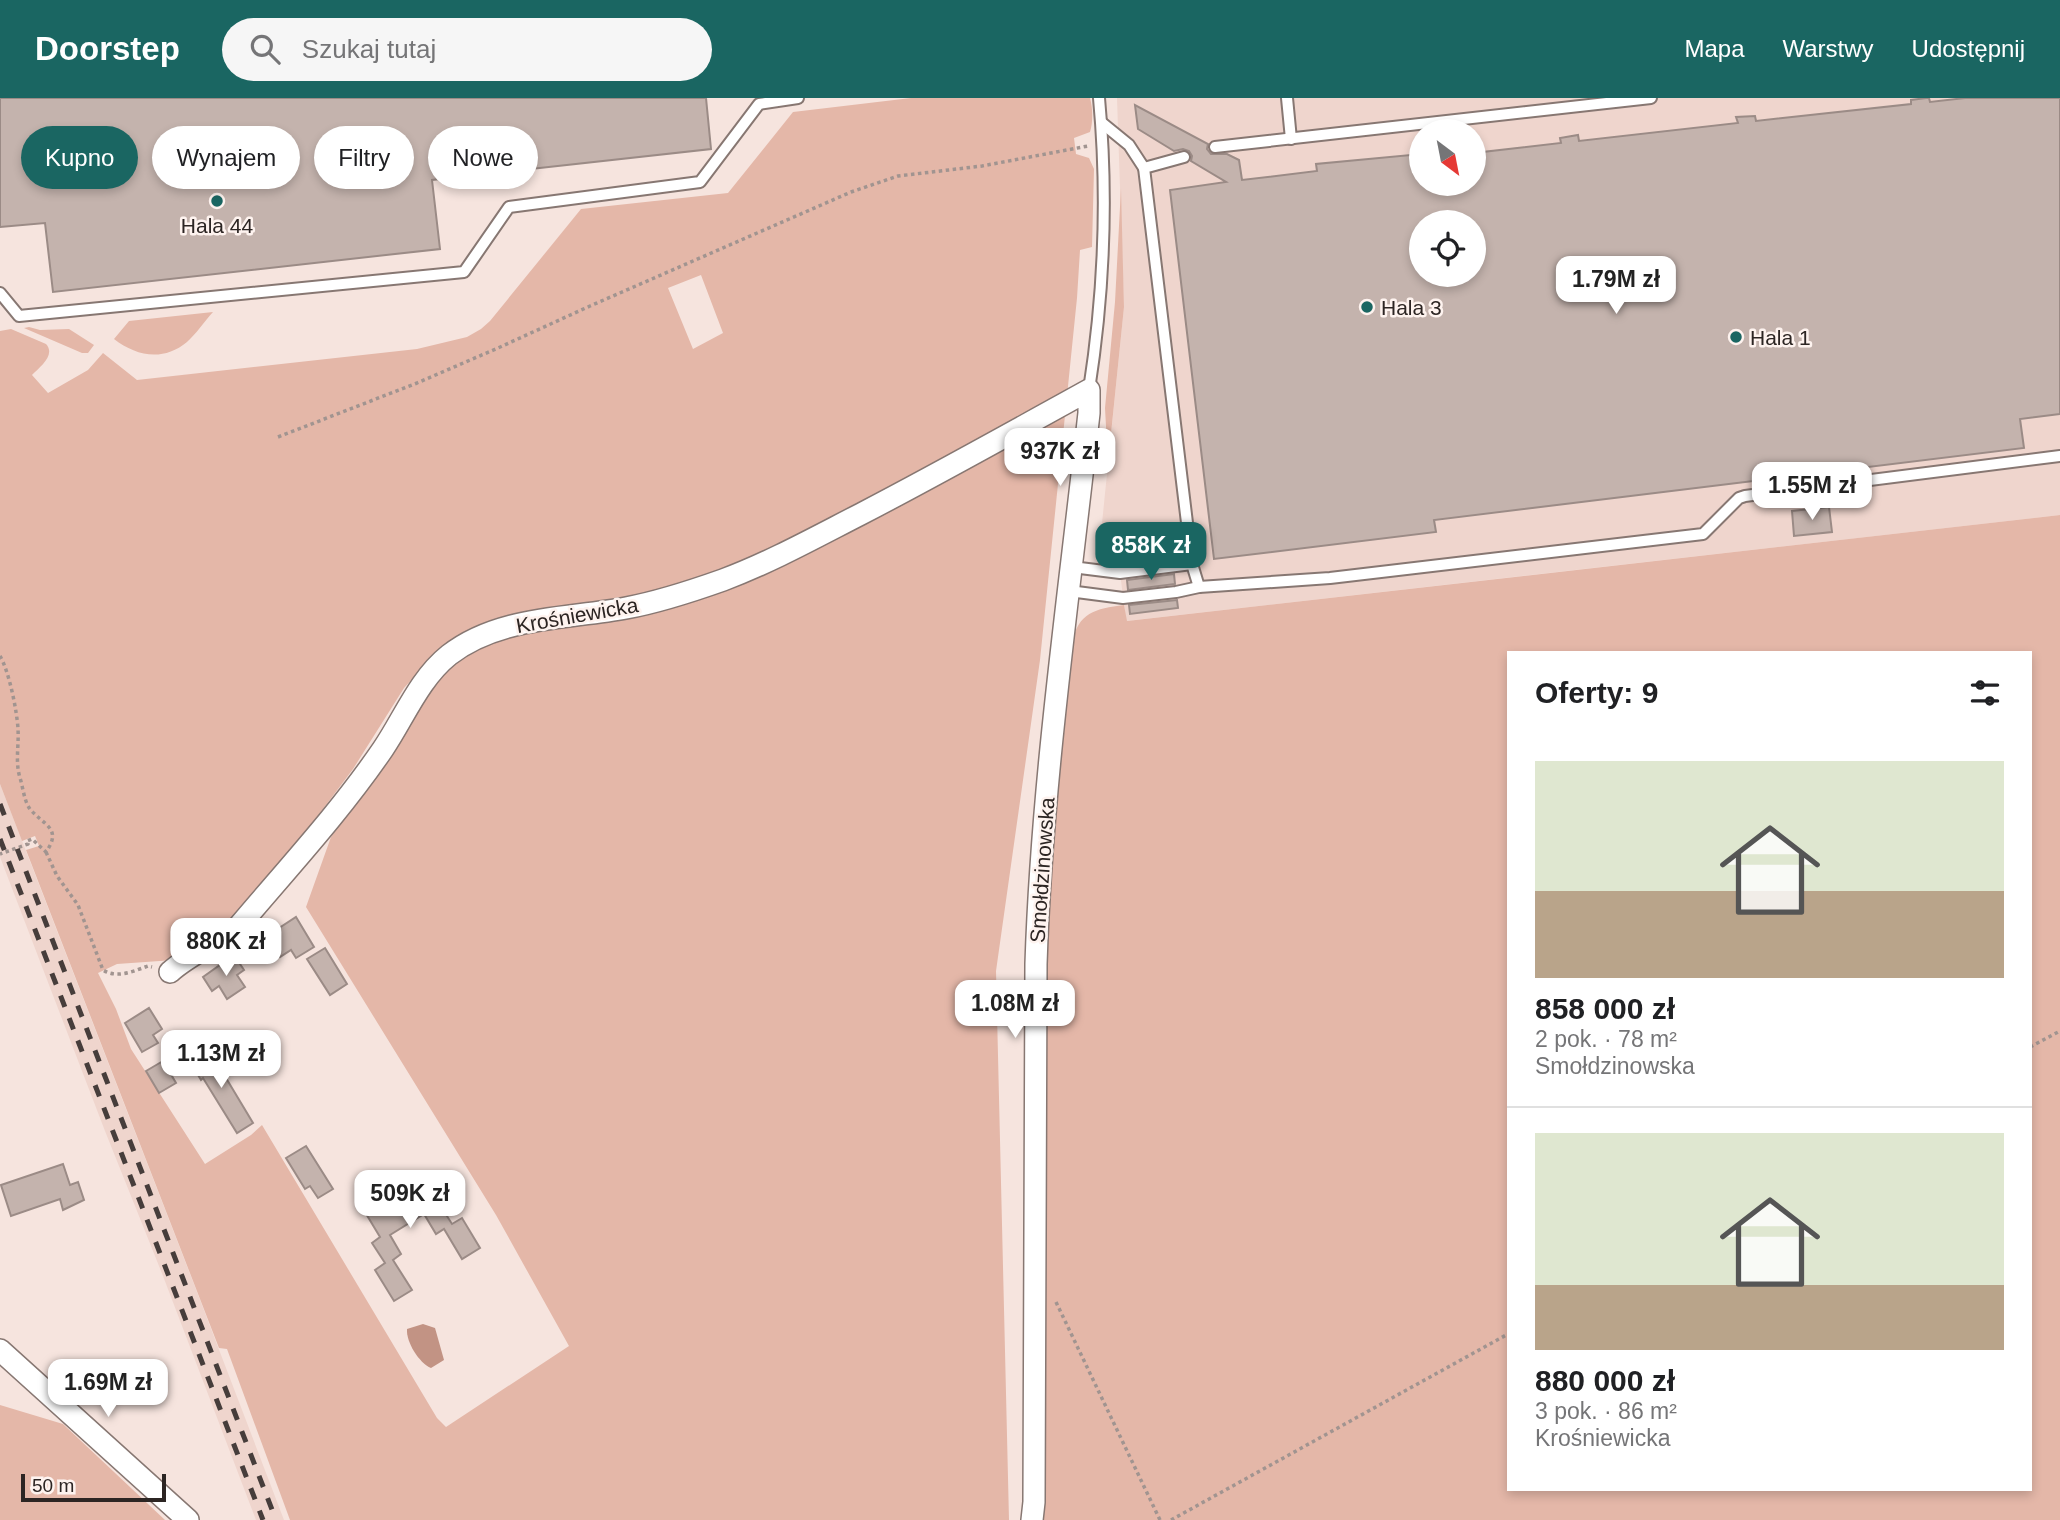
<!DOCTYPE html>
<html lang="pl">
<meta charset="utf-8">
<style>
:root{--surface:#fff;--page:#f6f6f6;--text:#202124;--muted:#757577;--line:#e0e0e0;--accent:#1a6662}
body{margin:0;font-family:Helvetica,sans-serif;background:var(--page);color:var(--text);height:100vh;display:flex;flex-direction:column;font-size:26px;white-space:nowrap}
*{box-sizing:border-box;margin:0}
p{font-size:23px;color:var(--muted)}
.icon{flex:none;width:38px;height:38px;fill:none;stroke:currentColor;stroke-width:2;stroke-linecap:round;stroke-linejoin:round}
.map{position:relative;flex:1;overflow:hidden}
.side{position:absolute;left:1507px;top:553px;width:525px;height:840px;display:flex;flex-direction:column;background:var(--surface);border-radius:0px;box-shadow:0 4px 10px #0003}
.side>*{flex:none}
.top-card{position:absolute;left:21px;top:28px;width:665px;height:63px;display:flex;gap:14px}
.needle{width:46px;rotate:148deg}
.fabs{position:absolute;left:1409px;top:21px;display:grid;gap:14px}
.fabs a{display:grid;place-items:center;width:77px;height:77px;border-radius:50%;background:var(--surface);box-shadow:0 4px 10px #0003;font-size:35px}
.scale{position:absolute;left:21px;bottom:18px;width:145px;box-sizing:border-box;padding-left:7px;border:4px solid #2c2523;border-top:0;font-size:19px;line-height:24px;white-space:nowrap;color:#2c2523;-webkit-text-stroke:5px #fef3ef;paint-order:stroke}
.price{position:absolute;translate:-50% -60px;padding:0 16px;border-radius:14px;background:#fff;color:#222;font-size:23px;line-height:46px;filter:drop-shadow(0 2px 4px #0008)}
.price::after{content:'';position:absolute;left:50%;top:42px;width:21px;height:16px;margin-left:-10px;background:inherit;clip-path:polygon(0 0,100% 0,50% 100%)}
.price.current{background:var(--accent);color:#fff}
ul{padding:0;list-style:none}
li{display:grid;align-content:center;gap:14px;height:371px;padding:0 28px}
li+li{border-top:2px solid var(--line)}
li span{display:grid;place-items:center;height:217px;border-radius:0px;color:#555}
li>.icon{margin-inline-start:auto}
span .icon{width:126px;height:126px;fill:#fffc;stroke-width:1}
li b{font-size:30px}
h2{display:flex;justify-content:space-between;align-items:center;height:84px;padding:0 28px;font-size:30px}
.pill{padding:0 24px;border-radius:32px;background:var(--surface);box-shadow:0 4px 10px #0003;font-size:24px;line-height:63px}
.pill.current{background:var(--accent);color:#fff}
header{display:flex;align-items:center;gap:42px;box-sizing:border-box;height:98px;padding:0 35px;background:var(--accent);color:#fff}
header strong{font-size:33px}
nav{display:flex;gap:38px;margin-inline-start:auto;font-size:24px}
.search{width:490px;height:63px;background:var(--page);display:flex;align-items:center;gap:18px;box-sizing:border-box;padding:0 24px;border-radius:38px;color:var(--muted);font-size:26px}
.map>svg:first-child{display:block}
</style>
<header>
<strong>Doorstep</strong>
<div class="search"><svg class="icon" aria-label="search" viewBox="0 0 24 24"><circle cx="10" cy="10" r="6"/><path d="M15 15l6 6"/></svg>Szukaj tutaj</div>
<nav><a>Mapa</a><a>Warstwy</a><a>Udostępnij</a></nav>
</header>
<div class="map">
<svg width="2060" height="1422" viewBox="0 0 2060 1422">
<rect width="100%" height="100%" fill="#f6e4de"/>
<g fill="#efd5cd" fill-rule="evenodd">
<path d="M1117,0h943v417l-934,106 -11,-89 -14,1 23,-226zM1421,33h53v53h-53zM1421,124h53v53h-53z"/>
<polygon points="0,686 197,1194 284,1422 256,1422 163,1178 105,1033 0,759"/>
</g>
<g fill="#e4b7a8" fill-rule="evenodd">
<path d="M911,0h179c3,11 3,24 0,34l-16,6 2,16 13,4 5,11 -2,78 -12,3 -3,48 -37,362 -44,311 13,549h-719l-63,-171 -8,-1 -193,-498 13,-4 -4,-10 -13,5 -22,-57v-453l11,-2 35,15c10,11 -6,23 -14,31l16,18 40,-23 15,-17 34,27 280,-31 50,-12 14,-8 9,-8 91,-112 147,-16 65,-81zM701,177l22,58 -30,16 -25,-61zM438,553l7,20 -36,49 -27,43 -51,74 -25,70 190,308 73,131 -123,81 -9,-9 -175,-293 -11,10 -46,29 -74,-115 -15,-40 -18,-36 19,-9 57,-4 39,-20 74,-83 66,-88 51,-81z"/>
<polygon points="1121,90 1124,209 1108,365 1105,310 1115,204"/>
<path d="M213,214c-9,10 -17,22 -26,30 -24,20 -51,14 -73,-3l15,-18z"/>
<polygon points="29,229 40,232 69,231 94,247 88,255 82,255 24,230"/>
<path d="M2060,417v1005h-1019l5,-107v-501l11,-137 15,-131c6,-32 23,-35 52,-39l3,16zM1508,555h522v836h-522z"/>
<polygon points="0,1307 63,1326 165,1422 0,1422"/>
</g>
<path fill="#c29384" d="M423,1226l12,4 9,32 -13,8c-12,-5 -25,-26 -24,-39z"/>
<g fill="#c4b3ad" stroke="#9b8b86" stroke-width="2" fill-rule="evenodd">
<polygon points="0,0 706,0 711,51 432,82 440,151 53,194 45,125 0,129"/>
<path d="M1926,0h3l1,4 35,-4h95v316l-40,5 4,29 -590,72 2,12 -222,27 -44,-369 56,-8 -35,-21 1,-5 -3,-5 -6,-2 -9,2 -36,-22 -3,-24 73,39 -1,5 4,5h16l12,6 3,20 75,-9 -1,-7 105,-10v30h53v-31l87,-10 -1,-5 18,-3 1,6 159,-18 -2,-6 19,-1 1,5 155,-17v-4zM1421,124h53v53h-53z"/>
<polygon points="1829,409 1832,434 1794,438 1792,413"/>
<polygon points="1159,438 1160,449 1171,448 1172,461 1125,466 1123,453 1131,452 1130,442"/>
<polygon points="1174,476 1175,486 1128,492 1127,482"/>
<polygon points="1177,502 1178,510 1130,516 1129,507"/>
<polygon points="296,819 314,849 296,860 291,852 280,859 271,844 277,841 273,834"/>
<polygon points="325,850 347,886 330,897 307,861"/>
<polygon points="234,857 244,872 237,877 245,889 227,901 219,888 212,893 203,879"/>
<polygon points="149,910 162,931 153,937 158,945 142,954 125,925"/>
<polygon points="208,950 253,1025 237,1035 203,980 201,982 189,962"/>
<polygon points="163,963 176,985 159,995 146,973"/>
<polygon points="306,1048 333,1091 318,1100 310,1088 305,1091 286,1060"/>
<polygon points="63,1066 70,1087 78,1084 84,1102 63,1112 60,1101 11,1118 1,1087"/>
<polygon points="394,1083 400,1092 415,1083 431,1109 438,1104 452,1126 462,1120 480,1150 462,1161 444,1131 436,1136 424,1116 390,1137 401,1156 393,1162 412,1192 394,1203 375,1172 385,1165 372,1145 380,1139 365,1114 379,1105 373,1096"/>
</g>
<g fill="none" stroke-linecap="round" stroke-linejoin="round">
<defs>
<g id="lane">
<polyline points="1287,0 1291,41"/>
<polyline points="1102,25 1129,47 1144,70"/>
<polyline points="1215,49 1651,0"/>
<polyline points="1184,59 1144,70 1192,466 1199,489"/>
<polyline points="0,195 19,218 464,174 509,109 700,84 759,6 798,0"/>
<path d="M1089,292c15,-96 19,-195 10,-292"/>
<polyline points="1072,469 1120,475 1192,466"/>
<polyline points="1069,493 1123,500 1176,494 1199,489 1330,480 1703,436 1739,400 1745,398 2060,358"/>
</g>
<g id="street">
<path d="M170,874c21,-19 47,-28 69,-46 49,-58 101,-114 144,-177 21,-31 36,-70 66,-94 50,-39 119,-36 177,-47 33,-6 66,-17 97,-28 48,-18 93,-43 138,-66 77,-40 152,-82 228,-124v23c-20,184 -47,366 -53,551l-2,538 -2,18"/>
<polyline points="0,1252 188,1422"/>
</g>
</defs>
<use href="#lane" stroke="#877772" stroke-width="14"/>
<use href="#street" stroke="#877772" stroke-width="24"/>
<g stroke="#a19490" stroke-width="3.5" stroke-dasharray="3.5 3.5" stroke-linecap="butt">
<polyline points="278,339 417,285 498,250 590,208 851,94 898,78 982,68 1088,48"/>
<path d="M0,558c9,15 17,55 18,73 1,18 -3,32 2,49 3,9 4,23 10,31 13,16 33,19 16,43l-14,-13 -5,2 1,3 -28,10"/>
<path d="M46,754l11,24 21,29 25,65c14,9 31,1 45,-4l4,1"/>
<polyline points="2030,949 2060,933"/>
<polyline points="1056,1204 1160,1422"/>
<polyline points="1171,1422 1508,1236"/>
</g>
<use href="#lane" stroke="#fff" stroke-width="10"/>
<use href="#street" stroke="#fff" stroke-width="21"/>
<g stroke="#463d3b" stroke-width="5" stroke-dasharray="12 12" stroke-linecap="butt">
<polyline points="0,706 276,1422"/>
<polyline points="0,741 263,1422"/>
</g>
</g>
<g fill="#1a6662" stroke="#fef3ef" stroke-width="2.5">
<circle cx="217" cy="103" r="7"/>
<circle cx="1367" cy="209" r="7"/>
<circle cx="1736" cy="239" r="7"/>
</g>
<g text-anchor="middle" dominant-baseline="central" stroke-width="5" stroke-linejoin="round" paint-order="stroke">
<g font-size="21" fill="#2c2523" stroke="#fef3ef" text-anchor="start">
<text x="217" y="127" text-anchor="middle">Hala 44</text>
<text x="1381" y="209">Hala 3</text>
<text x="1750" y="239">Hala 1</text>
</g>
<g font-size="21" fill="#2c2523" stroke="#fef3ef">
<text transform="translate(577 517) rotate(-10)">Krośniewicka</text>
<text transform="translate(1042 772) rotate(-86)">Smołdzinowska</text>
</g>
</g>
</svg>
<div class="fabs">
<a><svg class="needle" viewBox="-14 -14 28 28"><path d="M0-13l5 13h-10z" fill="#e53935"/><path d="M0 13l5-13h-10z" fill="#757577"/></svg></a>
<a><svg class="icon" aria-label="locate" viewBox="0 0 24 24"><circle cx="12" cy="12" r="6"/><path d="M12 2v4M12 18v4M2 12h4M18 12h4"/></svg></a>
</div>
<div class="scale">50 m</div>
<b class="price" style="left:1616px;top:218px">1.79M zł</b>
<b class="price" style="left:1060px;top:390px">937K zł</b>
<b class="price" style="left:1812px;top:424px">1.55M zł</b>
<b class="price current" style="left:1151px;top:484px">858K zł</b>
<b class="price" style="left:226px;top:880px">880K zł</b>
<b class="price" style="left:1015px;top:942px">1.08M zł</b>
<b class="price" style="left:221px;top:992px">1.13M zł</b>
<b class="price" style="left:410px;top:1132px">509K zł</b>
<b class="price" style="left:108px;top:1321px">1.69M zł</b>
<div class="top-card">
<a class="pill current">Kupno</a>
<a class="pill">Wynajem</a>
<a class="pill">Filtry</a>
<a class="pill">Nowe</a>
</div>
<section class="side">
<h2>Oferty: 9<svg class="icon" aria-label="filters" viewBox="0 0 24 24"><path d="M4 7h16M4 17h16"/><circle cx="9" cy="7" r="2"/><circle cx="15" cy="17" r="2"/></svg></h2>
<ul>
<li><span style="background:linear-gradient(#dfe7d0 60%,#b9a48a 0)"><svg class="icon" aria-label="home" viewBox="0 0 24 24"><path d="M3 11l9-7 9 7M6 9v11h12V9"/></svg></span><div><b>858 000 zł</b><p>2 pok. · 78 m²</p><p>Smołdzinowska</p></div></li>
<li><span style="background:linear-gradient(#dfe7d0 70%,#b9a48a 0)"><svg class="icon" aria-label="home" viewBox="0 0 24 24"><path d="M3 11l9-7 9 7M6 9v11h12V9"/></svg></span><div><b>880 000 zł</b><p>3 pok. · 86 m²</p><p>Krośniewicka</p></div></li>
</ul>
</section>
</div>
